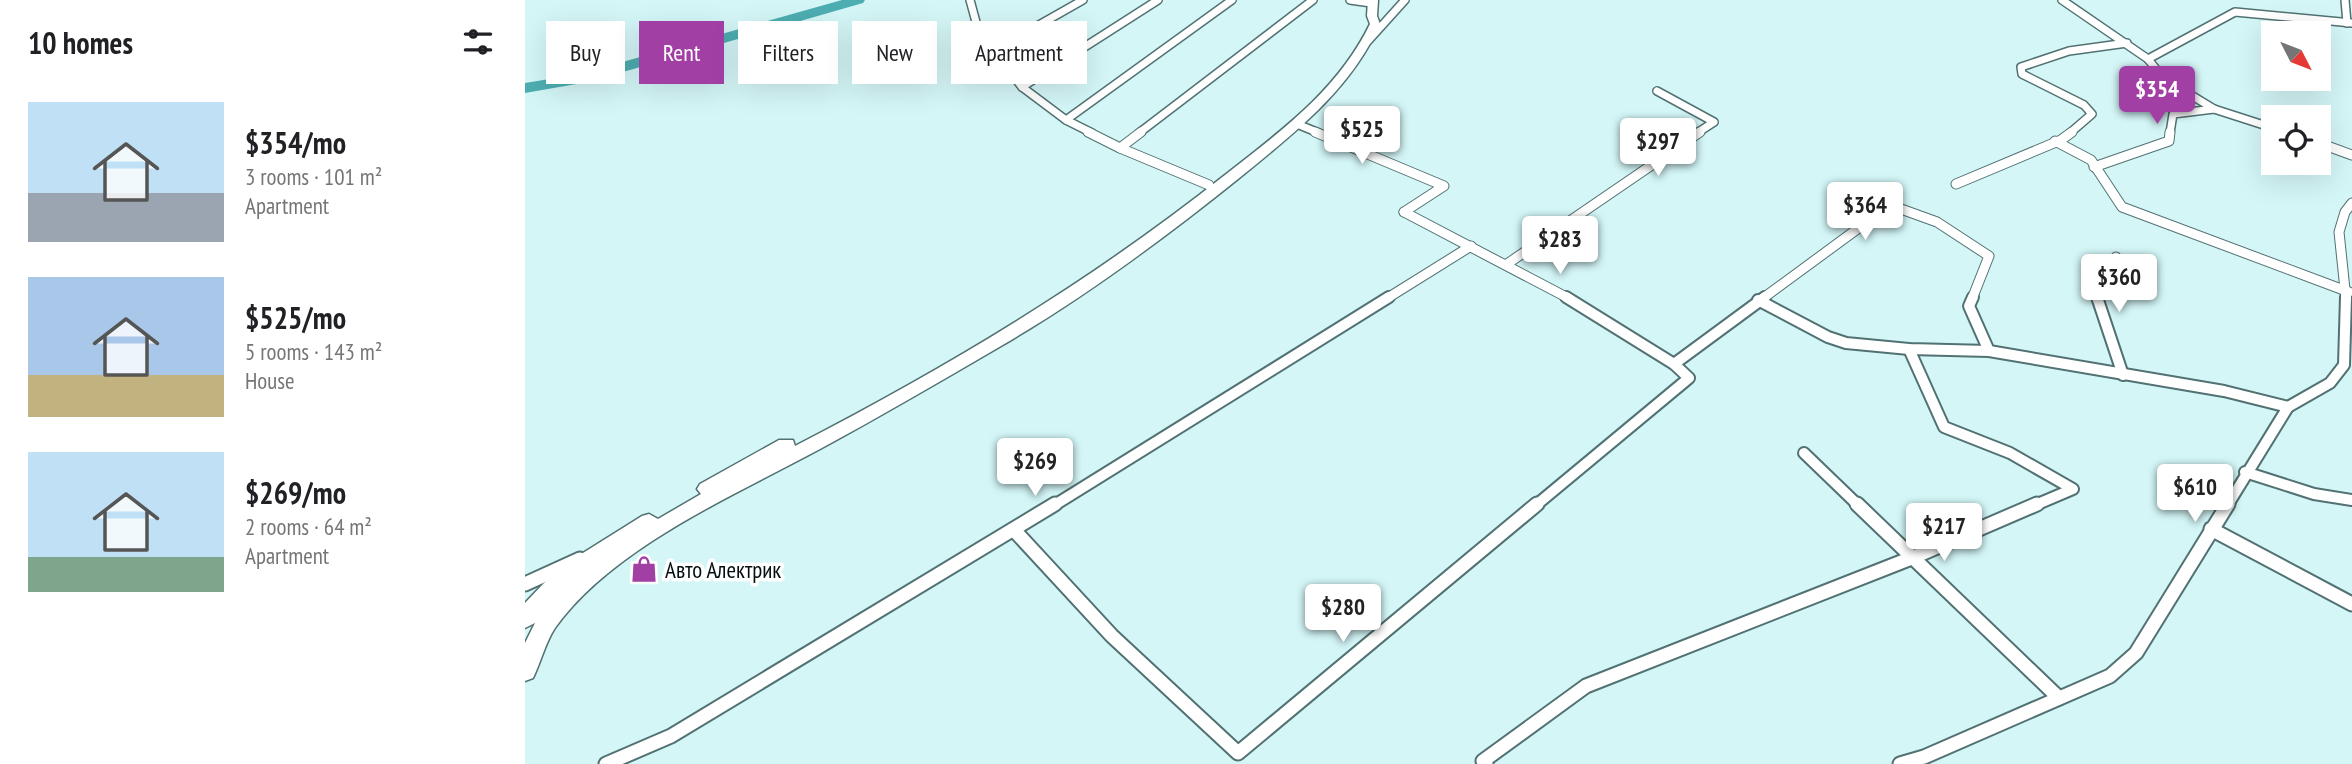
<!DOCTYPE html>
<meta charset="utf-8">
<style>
:root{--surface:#fff;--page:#f2f2f2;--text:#202124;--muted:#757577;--accent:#a13fa5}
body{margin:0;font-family:"PT Sans Narrow",sans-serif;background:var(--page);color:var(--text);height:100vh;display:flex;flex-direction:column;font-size:26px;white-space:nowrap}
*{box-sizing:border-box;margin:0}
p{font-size:23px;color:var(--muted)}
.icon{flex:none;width:38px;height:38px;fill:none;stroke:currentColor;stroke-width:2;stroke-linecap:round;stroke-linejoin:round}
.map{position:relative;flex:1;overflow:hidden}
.details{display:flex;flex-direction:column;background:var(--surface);width:525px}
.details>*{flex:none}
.hud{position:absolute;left:21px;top:21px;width:665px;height:63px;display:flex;gap:14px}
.needle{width:46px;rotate:132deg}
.fabs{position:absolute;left:1736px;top:21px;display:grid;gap:14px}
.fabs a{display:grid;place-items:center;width:70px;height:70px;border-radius:0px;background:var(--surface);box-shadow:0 7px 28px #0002;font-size:35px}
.price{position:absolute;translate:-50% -60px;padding:0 16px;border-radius:7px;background:#fff;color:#222;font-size:23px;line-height:46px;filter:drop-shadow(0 2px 4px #0008)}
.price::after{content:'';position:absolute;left:50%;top:42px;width:21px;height:16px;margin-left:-10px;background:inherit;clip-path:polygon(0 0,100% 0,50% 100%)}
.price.active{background:var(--accent);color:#fff}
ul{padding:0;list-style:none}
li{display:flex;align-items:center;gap:21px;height:175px;padding:0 28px}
li span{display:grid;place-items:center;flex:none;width:196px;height:140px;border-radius:0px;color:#555}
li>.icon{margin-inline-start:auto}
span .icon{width:84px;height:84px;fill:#fffc;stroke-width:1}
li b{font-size:30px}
h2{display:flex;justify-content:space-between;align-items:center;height:84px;padding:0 28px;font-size:30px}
.pill{padding:0 24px;border-radius:0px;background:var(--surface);box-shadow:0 7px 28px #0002;font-size:24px;line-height:63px}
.pill.active{background:var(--accent);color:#fff}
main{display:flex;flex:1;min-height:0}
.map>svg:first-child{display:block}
</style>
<main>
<section class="details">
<h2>10 homes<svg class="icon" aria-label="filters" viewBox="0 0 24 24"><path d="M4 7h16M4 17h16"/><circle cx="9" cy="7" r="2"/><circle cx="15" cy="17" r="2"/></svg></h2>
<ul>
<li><span style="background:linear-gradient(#bfe0f5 65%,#9aa5b1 0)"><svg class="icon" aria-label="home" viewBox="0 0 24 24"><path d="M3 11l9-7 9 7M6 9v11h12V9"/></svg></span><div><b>$354/mo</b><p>3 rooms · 101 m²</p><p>Apartment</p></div></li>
<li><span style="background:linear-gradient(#a9c7e8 70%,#c2b280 0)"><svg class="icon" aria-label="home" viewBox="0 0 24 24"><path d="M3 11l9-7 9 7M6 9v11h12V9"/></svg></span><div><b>$525/mo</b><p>5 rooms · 143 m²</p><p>House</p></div></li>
<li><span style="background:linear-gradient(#bfe0f5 75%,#7fa58c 0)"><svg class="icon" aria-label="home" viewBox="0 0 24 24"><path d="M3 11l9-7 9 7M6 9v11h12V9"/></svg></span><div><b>$269/mo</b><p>2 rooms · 64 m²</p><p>Apartment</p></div></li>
</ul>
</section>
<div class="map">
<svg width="1827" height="764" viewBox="0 0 1827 764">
<rect width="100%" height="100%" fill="#d4f6f7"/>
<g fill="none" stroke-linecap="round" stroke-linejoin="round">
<polygon fill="#4daeb1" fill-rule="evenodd" points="317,0 340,0 338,3 63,82 0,93 0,83 55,74"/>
<defs>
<g id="street-far3">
<polyline points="445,0 454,33 497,87 541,120 567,133"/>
<polyline points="825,0 846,3"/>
<polyline points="1537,0 1623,59 1638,78 1689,109 1748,128"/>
<polyline points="1820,0 1822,23"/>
<polyline points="843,41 880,0"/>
<polyline points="468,51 558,0"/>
<polyline points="1623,59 1710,12 1827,23"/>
<polyline points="497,87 633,0"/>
<polyline points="1132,91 1189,122 1172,133"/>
<polyline points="541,120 707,0"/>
<polyline points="772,124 794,133"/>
<polyline points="614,133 788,0"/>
<polyline points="1545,133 1567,114 1559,105 1497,74 1496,67 1544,51 1602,43"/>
<polyline points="1645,133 1648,114 1689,109"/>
</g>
<g id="street-far2">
<polyline points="563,132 595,148 684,185"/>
<polyline points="790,132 919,186 879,212"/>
<polyline points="1530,141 1566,160 1597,207 1824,292"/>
<polyline points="1794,143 1827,155"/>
<polyline points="595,148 616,132"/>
<polyline points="1569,167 1644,141 1645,132"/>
<polyline points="1431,184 1536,140 1547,132"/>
<polyline points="879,212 1045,299"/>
<polyline points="982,264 1175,132"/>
<polyline points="861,299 946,246"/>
<polyline points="1237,299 1365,205 1412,222 1464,256 1447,299"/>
<polyline points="1572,299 1564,275 1582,277 1591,257"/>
<polyline points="1821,299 1814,232 1820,212 1827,203"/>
</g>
<g id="street-far1">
<polyline points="1448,297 1444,306 1464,351"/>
<polyline points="1572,297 1598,375"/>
<polyline points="1233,300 1303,337 1321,343 1384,349 1464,351 1699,391 1763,407"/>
<polyline points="1384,349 1419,427 1485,453 1548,489 1508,506"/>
<polyline points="1149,364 1240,297"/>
<polyline points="1279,453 1334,506"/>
<polyline points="1720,472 1789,494 1827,500"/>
<polyline points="528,506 864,297"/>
<polyline points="1010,506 1164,378 1149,364 1041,297"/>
<polyline points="1702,506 1763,407 1805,383 1819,365 1821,297"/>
</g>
<g id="street">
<polyline points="1332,504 1534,698"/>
<polyline points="1686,529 1827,604"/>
<polyline points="489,530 587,636 713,753 1012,504"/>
<polyline points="0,584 55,559"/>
<polyline points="81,764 146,736 530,504"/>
<polyline points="961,764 958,761 1061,686 1389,557 1512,504"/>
<polyline points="1375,764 1399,757 1585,676 1611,653 1703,504"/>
</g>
<path id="primary" d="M843,0h10l-1,16 3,8c-30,67 -86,109 -142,155 -76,61 -153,118 -237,167 -60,35 -120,70 -181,103 -85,46 -207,98 -265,179 -10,15 -14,34 -22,50l-8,3v-38l10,-20 -10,5v-25l19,-20 31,-25 67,-42 7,-2 9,5 43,-25 -4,-5 3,-5 79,-44h14l2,6c153,-79 295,-164 430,-271 56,-44 113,-85 145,-151l-3,-8z"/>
</defs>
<use href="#street-far3" stroke="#527172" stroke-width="10"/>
<use href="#street-far2" stroke="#527172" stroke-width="11"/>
<use href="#street-far1" stroke="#527172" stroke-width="14"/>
<use href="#street" stroke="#527172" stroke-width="17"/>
<use href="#primary" stroke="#527172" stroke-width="3"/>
<use href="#street-far3" stroke="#fff" stroke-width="7"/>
<use href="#street-far2" stroke="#fff" stroke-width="9"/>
<use href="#street-far1" stroke="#fff" stroke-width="10"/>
<use href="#street" stroke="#fff" stroke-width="13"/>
<use href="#primary" fill="#fff" fill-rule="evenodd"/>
</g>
<defs>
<symbol id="shop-bare" viewBox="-9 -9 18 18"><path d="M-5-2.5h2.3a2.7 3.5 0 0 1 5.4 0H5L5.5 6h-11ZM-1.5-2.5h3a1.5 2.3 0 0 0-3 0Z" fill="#a13fa5" stroke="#fff" stroke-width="2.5" paint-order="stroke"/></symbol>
</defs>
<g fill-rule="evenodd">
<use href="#shop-bare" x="100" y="550" width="38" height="38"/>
</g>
<g text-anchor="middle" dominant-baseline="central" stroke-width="7" stroke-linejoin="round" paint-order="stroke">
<g font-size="23" fill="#040e0f" stroke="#fff" text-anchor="start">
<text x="140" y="569">Авто Алектрик</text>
</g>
</g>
</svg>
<div class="fabs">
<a><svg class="needle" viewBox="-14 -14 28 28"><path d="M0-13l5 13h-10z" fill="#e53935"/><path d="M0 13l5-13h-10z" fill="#757577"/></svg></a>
<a><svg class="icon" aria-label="locate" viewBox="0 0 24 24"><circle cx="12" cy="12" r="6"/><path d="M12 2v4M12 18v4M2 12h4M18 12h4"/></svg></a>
</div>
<b class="price active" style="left:1632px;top:126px">$354</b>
<b class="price" style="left:837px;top:166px">$525</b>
<b class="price" style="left:1133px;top:178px">$297</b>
<b class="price" style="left:1340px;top:242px">$364</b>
<b class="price" style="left:1035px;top:276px">$283</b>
<b class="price" style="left:1594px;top:314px">$360</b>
<b class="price" style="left:510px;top:498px">$269</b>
<b class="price" style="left:1670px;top:524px">$610</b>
<b class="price" style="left:1419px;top:563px">$217</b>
<b class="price" style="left:818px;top:644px">$280</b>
<div class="hud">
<a class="pill">Buy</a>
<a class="pill active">Rent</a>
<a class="pill">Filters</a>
<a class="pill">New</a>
<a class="pill">Apartment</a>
</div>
</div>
</main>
